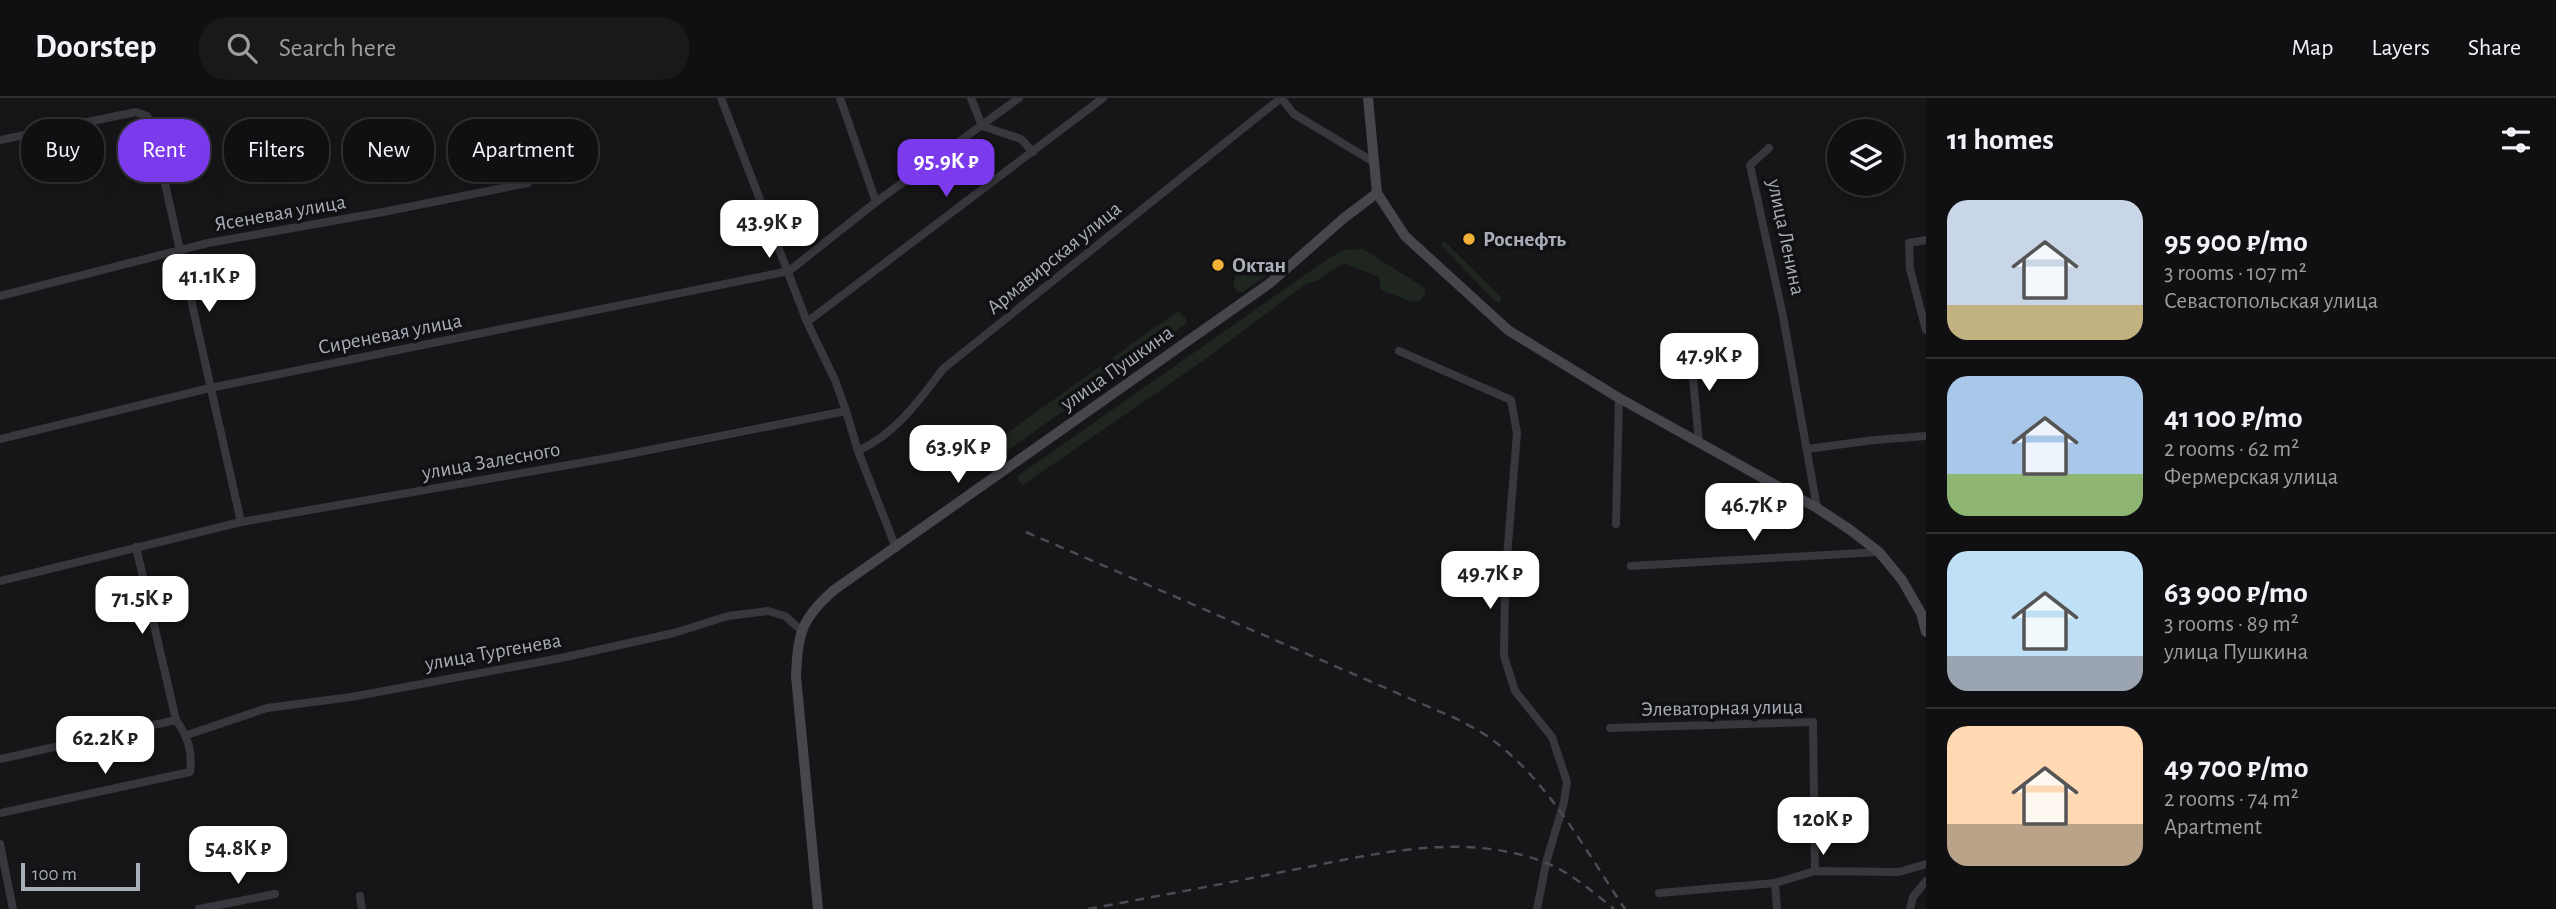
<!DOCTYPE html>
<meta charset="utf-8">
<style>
:root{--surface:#101012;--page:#19191b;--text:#f1f3f6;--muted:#9c9d9f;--line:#303032;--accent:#7c3aed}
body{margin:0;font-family:"Alegreya Sans",sans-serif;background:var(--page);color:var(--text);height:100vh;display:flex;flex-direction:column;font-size:26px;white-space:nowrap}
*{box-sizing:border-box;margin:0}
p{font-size:23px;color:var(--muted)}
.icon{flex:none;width:38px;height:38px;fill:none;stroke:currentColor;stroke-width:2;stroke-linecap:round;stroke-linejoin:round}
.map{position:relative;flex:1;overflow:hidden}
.drawer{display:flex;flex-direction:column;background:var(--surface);width:630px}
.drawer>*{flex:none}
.hud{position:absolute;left:21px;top:21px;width:665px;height:63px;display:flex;gap:14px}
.controls{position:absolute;left:1827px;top:21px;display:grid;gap:14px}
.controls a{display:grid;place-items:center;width:77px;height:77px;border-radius:50%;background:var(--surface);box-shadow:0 7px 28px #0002,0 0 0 2px var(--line);font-size:35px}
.scale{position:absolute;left:21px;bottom:18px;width:119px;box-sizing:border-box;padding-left:7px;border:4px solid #a8adb8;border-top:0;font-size:19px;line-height:24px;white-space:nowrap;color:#a8adb8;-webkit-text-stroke:5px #111113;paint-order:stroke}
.price{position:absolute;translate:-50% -60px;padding:0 16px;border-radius:14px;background:#fff;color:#222;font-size:23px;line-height:46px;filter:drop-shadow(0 2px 4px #0008)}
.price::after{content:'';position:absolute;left:50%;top:42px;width:21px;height:16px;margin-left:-10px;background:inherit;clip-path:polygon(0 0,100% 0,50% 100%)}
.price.on{background:var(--accent);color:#fff}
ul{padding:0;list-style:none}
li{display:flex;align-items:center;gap:21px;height:175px;padding:0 21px}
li+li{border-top:2px solid var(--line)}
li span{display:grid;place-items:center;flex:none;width:196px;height:140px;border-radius:21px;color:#555}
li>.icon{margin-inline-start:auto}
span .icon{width:84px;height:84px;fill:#fffc;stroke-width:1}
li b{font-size:30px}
h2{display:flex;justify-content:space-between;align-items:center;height:84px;padding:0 21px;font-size:30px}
.pill{padding:0 24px;border-radius:28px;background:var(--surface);box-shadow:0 7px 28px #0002,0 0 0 2px var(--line);font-size:24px;line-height:63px}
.pill.on{background:var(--accent);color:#fff}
header{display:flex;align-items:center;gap:42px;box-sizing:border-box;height:98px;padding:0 35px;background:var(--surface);border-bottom:2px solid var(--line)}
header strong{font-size:33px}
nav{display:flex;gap:38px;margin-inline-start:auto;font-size:24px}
.search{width:490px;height:63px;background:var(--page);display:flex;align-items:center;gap:18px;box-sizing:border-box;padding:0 24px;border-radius:28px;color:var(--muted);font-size:26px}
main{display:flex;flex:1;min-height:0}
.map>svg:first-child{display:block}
</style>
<header>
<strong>Doorstep</strong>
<div class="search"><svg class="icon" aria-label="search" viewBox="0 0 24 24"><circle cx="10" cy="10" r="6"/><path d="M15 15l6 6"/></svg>Search here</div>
<nav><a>Map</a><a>Layers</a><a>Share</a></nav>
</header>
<main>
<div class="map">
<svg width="1926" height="811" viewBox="0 0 1926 811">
<rect width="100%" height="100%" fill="#161618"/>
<g fill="#1e261f">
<polygon points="1443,142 1501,199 1500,204 1496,204 1441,147"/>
<polygon points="1363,151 1425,190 1425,196 1420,203 1412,204 1381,192 1379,179 1344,165 1318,182 1306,186 1207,260 1023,387 1017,381 1019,377 1329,160 1345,152"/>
<polygon points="1252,161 1261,161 1267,165 1268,176 1243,194 1238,194 1233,187 1237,172"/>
<polygon points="1178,213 1186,221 1186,226 977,374 969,372 965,365"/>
</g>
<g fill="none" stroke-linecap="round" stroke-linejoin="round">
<g stroke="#37383d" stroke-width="8">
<polyline points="721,0 807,224 835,282 846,313"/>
<polyline points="840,0 876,104"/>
<polyline points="971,0 982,28 1021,41 1033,54"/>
<polyline points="0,42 136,14 147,18 152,28 241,424"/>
<polyline points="1769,50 1750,67 1783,218 1817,410"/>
<polyline points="1926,142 1909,145 1910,171 1926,232"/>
<polyline points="0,198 208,145 383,114 528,85"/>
<polyline points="807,224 1103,0"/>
<polyline points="1690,247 1699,345"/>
<polyline points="1399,253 1511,302 1517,335 1505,484 1504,558 1515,593 1552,639 1567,684 1564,704 1546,765 1537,811"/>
<polyline points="0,341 210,290 789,173 876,104 1019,0"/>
<polyline points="1807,351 1874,342 1926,338"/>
<path d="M858,353c38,-18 60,-49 85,-82l338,-271 13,16 78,47"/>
<polyline points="1616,426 1619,300"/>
<polyline points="1631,468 1879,454"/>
<polyline points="0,483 241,424 614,359 846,313 858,353 896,450"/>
<polyline points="1610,630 1813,624 1815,773"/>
<polyline points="187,637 267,610 351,599 561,560 674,535 728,518 768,513 785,518 801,532"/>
<polyline points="0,661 176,622"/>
<path d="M0,715l190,-41c3,-20 -2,-35 -14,-52l-40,-173"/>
<polyline points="0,746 13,811"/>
<polyline points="1659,795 1775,785"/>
<polyline points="360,798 362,811"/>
<polyline points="199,811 275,796"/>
<polyline points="1777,811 1775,785 1815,773 1899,774 1926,766"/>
<polyline points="1910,811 1913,799 1926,783"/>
</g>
<g stroke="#45474d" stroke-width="10">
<polyline points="1368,0 1377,95 1405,138 1508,232 1619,300 1817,410 1849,431 1879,454 1902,482 1921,515 1926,534"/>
<path d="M818,811l-22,-233c2,-43 5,-57 38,-86l436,-307 74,-65 33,-25"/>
</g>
<g stroke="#4a4c52" stroke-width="2.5" stroke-dasharray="9 7" stroke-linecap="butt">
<path d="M1026,434l431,187c11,6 23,12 33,19 59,43 95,112 135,171"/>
<path d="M1088,811c65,-12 129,-24 194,-37 86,-16 176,-42 262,-10 26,10 49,30 70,47"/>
</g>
</g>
<g fill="#f2b134" stroke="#111113" stroke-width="2.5">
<circle cx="1469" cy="141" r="7"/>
<circle cx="1218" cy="167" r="7"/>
</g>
<g text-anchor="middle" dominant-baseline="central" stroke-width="7" stroke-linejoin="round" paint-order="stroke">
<g font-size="21" fill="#a8adb8" stroke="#111113">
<text transform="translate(280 115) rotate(-10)">Ясеневая улица</text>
<text transform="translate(1786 139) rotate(78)">улица Ленина</text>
<text transform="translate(1054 160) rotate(-39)">Армавирская улица</text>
<text transform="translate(390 236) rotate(-11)">Сиреневая улица</text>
<text transform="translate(1117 270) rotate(-35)">улица Пушкина</text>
<text transform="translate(491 363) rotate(-10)">улица Залесного</text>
<text transform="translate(493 554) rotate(-10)">улица Тургенева</text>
<text transform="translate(1722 610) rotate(-1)">Элеваторная улица</text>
</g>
<g font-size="21" font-weight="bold" fill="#a8adb8" stroke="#111113" text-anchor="start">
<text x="1483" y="141">Роснефть</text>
<text x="1232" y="167">Октан</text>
</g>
</g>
</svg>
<div class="controls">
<a><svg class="icon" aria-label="layers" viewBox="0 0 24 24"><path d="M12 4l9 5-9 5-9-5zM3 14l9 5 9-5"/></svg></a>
</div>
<div class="scale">100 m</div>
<b class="price on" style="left:946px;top:101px">95.9K ₽</b>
<b class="price" style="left:769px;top:162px">43.9K ₽</b>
<b class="price" style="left:209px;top:216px">41.1K ₽</b>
<b class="price" style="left:1709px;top:295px">47.9K ₽</b>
<b class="price" style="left:958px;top:387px">63.9K ₽</b>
<b class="price" style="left:1754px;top:445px">46.7K ₽</b>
<b class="price" style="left:1490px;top:513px">49.7K ₽</b>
<b class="price" style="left:142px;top:538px">71.5K ₽</b>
<b class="price" style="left:105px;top:678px">62.2K ₽</b>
<b class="price" style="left:1823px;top:759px">120K ₽</b>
<b class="price" style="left:238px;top:788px">54.8K ₽</b>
<div class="hud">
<a class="pill">Buy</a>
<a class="pill on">Rent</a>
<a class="pill">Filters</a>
<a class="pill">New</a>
<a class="pill">Apartment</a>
</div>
</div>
<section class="drawer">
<h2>11 homes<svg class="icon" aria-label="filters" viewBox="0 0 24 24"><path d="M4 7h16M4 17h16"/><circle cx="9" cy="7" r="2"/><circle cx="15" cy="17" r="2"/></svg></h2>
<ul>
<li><span style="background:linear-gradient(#c9d6e8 75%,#c2b280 0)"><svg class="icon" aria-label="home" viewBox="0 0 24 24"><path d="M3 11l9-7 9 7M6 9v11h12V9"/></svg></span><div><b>95 900 ₽/mo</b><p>3 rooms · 107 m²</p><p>Севастопольская улица</p></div></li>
<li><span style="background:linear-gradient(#a9c7e8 70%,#8fb573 0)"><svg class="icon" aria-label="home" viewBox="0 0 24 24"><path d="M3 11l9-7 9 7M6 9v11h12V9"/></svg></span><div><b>41 100 ₽/mo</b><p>2 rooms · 62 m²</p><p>Фермерская улица</p></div></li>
<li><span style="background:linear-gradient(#bfe0f5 75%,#9aa5b1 0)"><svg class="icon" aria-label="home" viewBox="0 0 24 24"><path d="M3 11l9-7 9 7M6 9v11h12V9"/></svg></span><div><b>63 900 ₽/mo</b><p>3 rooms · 89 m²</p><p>улица Пушкина</p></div></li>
<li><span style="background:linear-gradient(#ffd9b3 70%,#b9a48a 0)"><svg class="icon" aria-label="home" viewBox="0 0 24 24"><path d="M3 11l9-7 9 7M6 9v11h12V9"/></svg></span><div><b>49 700 ₽/mo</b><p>2 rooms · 74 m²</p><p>Apartment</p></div></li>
</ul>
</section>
</main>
